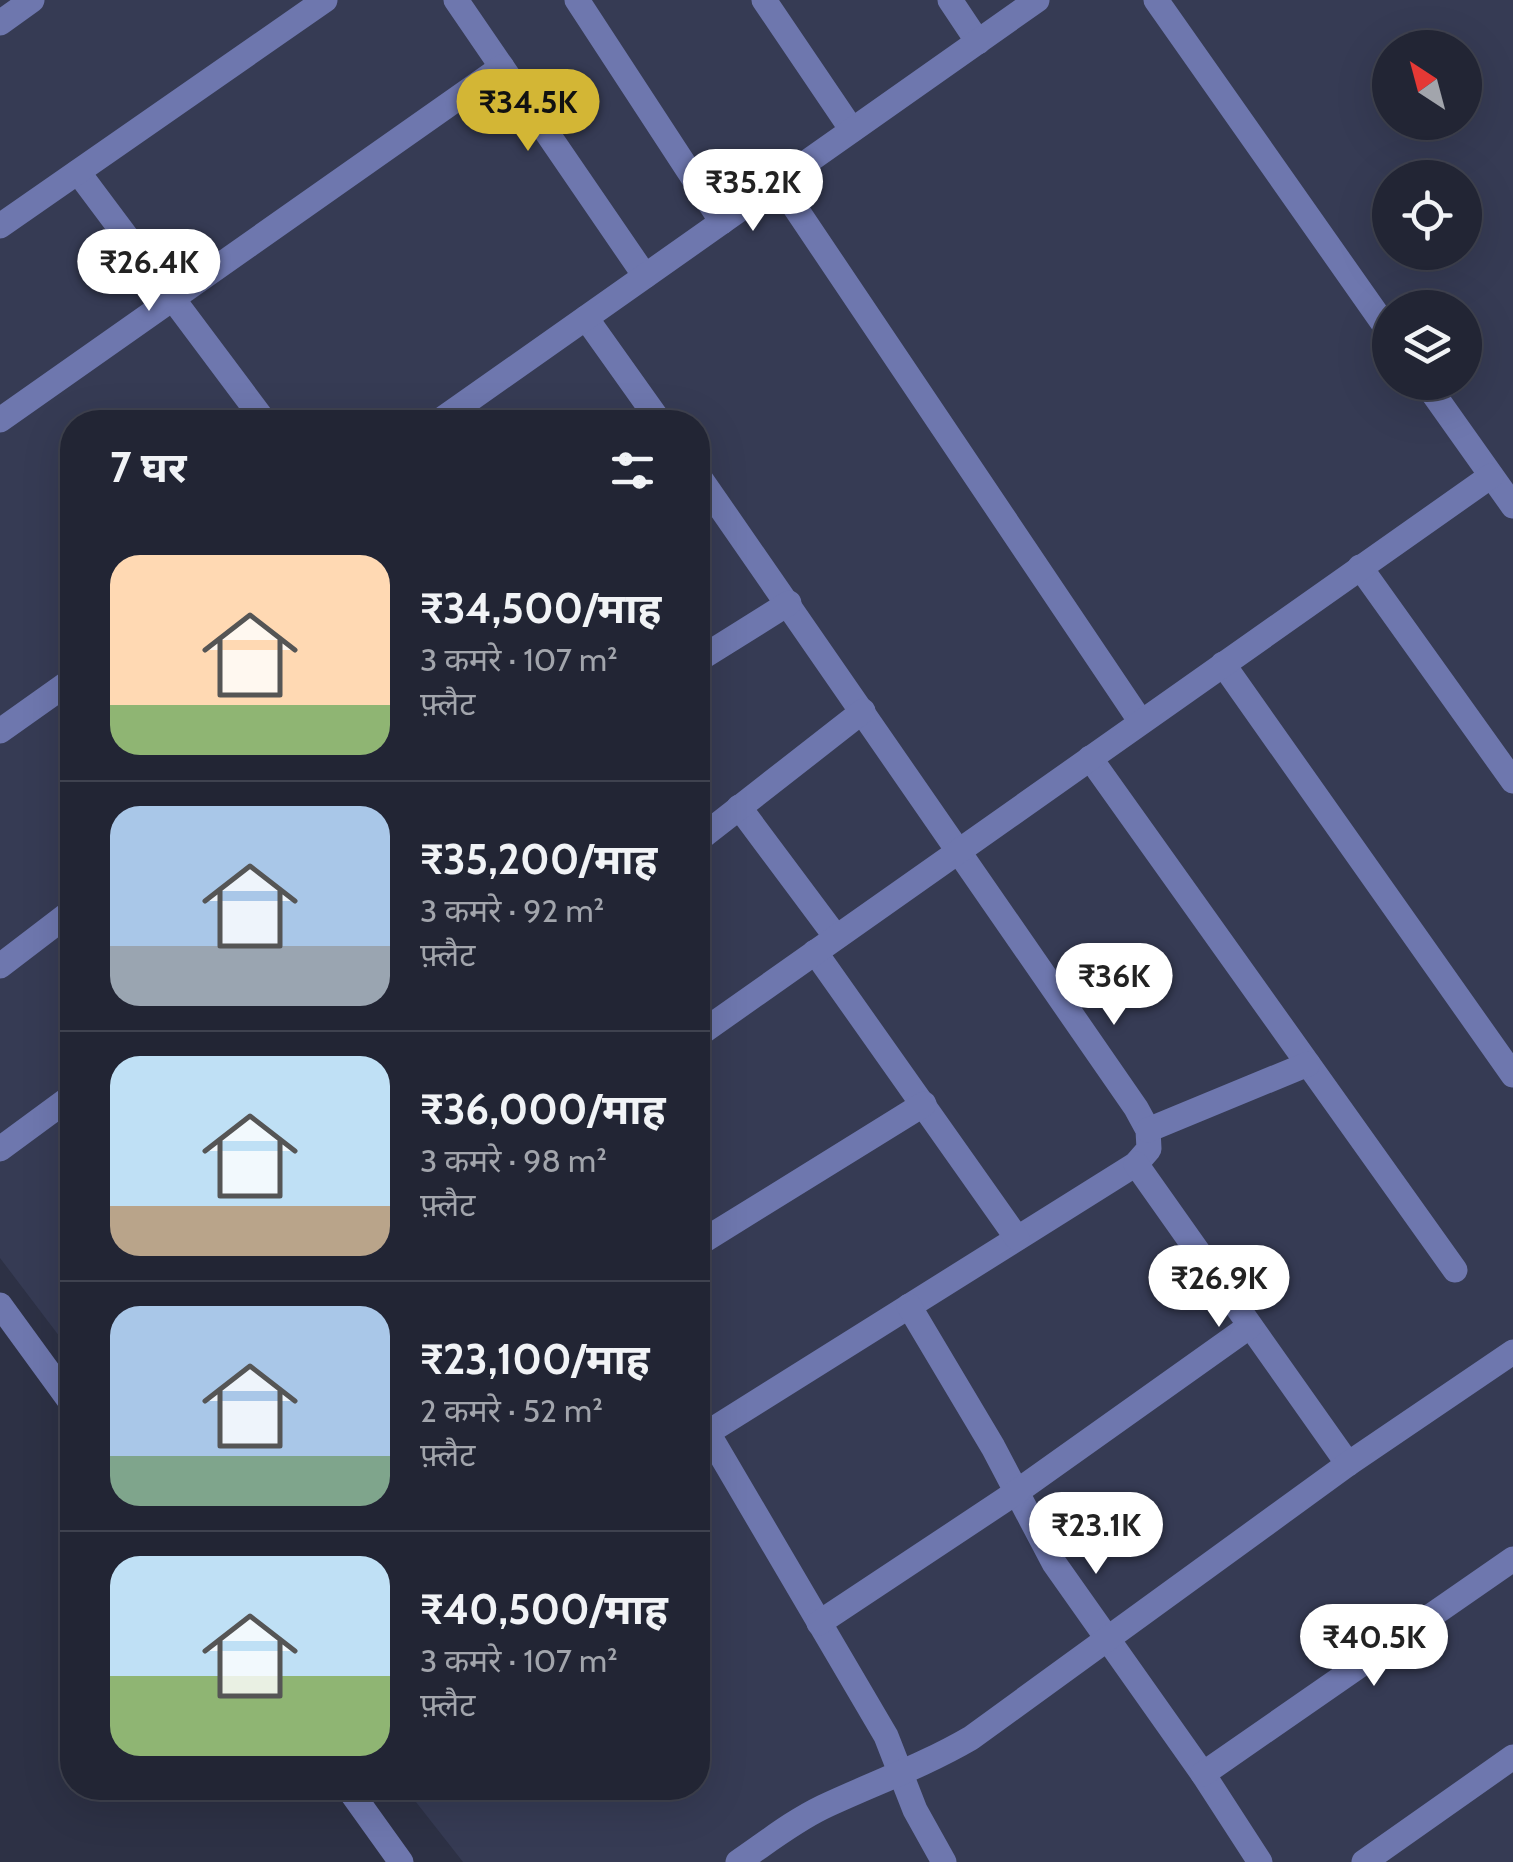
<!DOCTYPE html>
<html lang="hi">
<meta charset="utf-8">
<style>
:root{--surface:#222534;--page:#2a2d3c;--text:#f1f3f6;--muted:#a2a5ac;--line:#3f424f;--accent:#d3b635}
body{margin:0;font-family:Cabin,"Noto Sans Devanagari",sans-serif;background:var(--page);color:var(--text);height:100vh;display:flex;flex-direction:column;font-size:38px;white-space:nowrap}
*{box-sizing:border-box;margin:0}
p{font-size:32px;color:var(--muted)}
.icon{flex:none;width:55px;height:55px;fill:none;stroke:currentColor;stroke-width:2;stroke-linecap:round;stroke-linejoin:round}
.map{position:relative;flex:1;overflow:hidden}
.sheet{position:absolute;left:60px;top:410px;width:650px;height:1390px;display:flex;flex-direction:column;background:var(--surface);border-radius:40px;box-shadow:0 10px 40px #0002,0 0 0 2px var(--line)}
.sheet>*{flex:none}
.needle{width:65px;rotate:324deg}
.fabs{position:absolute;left:1372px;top:30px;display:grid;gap:20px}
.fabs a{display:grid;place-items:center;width:110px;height:110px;border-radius:50%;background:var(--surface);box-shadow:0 10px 40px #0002,0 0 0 2px var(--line);font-size:50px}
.price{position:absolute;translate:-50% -85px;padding:0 22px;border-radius:35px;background:#fff;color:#222;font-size:32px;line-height:65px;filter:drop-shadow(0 2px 5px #0008)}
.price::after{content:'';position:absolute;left:50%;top:60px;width:30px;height:22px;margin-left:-15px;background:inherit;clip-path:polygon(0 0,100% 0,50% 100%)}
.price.current{background:var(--accent);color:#111}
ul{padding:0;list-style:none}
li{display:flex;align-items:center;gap:30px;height:250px;padding:0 50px}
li+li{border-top:2px solid var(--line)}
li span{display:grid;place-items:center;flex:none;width:280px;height:200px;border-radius:30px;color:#555}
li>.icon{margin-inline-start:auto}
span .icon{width:120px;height:120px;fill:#fffc;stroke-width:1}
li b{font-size:42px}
h2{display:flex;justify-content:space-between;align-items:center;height:120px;padding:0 50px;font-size:42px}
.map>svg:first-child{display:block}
</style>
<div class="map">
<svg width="1513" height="1862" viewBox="0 0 1513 1862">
<rect width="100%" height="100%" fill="#2d3145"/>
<path fill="#363b54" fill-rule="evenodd" d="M0,0h1513v1862h-1050l-58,-74h293v-1366h-626v931l-72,-95zM1390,48h75v74h-75zM1390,178h75v74h-75zM1390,308h75v74h-75z"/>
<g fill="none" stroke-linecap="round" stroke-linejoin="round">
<g stroke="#6e77ae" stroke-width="25">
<polyline points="456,0 645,276"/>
<polyline points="577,0 722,222"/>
<polyline points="764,0 852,130"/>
<polyline points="950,0 978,42"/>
<polyline points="1156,0 1390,333"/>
<polyline points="0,23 32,0"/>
<polyline points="78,172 265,422"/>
<polyline points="778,182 1141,722"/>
<polyline points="0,226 325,0"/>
<polyline points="586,318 660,422"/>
<polyline points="1425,382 1513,506"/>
<polyline points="0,420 502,67"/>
<polyline points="438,422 1037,0"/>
<polyline points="698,475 1136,1108 1148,1130 1149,1149 1136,1164 707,1433"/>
<polyline points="1360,567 1513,781"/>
<polyline points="698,660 789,603"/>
<polyline points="1223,664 1513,1075"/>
<polyline points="0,731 72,680"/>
<polyline points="1090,758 1455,1270"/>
<polyline points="739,807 836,937"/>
<polyline points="698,840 863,711"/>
<polyline points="815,952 1017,1238"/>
<polyline points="0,966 72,911"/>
<polyline points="698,1035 1491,476"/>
<polyline points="1148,1130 1308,1064"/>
<polyline points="0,1149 72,1096"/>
<polyline points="1136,1164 1348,1464"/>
<polyline points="698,1244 924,1104"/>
<polyline points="0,1305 72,1404"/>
<polyline points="909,1306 993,1447 1054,1563 1203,1774 1260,1862"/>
<polyline points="698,1416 886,1736 915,1810 944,1862"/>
<polyline points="819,1623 1018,1491 1250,1326"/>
<polyline points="1203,1774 1513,1559"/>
<polyline points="348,1788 401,1862"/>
<path d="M738,1862c28,-19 54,-40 85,-55 49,-23 100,-41 148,-69l377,-274 165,-112"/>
<polyline points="1364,1862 1513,1757"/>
</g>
</g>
</svg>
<div class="fabs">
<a><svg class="needle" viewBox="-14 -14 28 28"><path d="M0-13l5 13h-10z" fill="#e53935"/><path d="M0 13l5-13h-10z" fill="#a2a5ac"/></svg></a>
<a><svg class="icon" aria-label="locate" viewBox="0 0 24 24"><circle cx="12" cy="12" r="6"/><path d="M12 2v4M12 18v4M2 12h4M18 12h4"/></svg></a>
<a><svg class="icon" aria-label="layers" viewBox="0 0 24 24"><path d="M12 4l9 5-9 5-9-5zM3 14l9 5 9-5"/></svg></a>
</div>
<b class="price current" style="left:528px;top:154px">₹34.5K</b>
<b class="price" style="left:753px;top:234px">₹35.2K</b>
<b class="price" style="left:149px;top:314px">₹26.4K</b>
<b class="price" style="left:1114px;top:1028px">₹36K</b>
<b class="price" style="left:1219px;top:1330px">₹26.9K</b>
<b class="price" style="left:1096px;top:1577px">₹23.1K</b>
<b class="price" style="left:1374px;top:1689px">₹40.5K</b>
<section class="sheet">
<h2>7 घर<svg class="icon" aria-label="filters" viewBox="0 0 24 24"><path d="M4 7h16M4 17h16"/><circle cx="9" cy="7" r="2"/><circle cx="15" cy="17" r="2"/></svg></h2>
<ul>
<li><span style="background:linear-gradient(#ffd9b3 75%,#8fb573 0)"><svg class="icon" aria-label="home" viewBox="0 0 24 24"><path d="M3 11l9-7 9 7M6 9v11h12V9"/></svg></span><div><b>₹34,500/माह</b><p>3 कमरे · 107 m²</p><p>फ़्लैट</p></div></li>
<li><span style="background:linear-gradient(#a9c7e8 70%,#9aa5b1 0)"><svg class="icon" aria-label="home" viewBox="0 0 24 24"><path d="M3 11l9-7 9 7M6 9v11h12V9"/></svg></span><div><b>₹35,200/माह</b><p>3 कमरे · 92 m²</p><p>फ़्लैट</p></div></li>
<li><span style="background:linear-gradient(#bfe0f5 75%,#b9a48a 0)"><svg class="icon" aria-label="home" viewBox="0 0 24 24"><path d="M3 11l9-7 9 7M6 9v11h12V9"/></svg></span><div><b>₹36,000/माह</b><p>3 कमरे · 98 m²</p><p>फ़्लैट</p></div></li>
<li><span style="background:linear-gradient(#a9c7e8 75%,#7fa58c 0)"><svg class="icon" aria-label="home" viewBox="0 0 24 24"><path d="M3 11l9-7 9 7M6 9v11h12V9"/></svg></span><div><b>₹23,100/माह</b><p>2 कमरे · 52 m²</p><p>फ़्लैट</p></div></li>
<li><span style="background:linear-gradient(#bfe0f5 60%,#8fb573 0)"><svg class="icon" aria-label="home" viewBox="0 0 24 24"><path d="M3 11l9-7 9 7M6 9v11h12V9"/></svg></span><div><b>₹40,500/माह</b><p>3 कमरे · 107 m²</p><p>फ़्लैट</p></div></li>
</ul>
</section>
</div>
